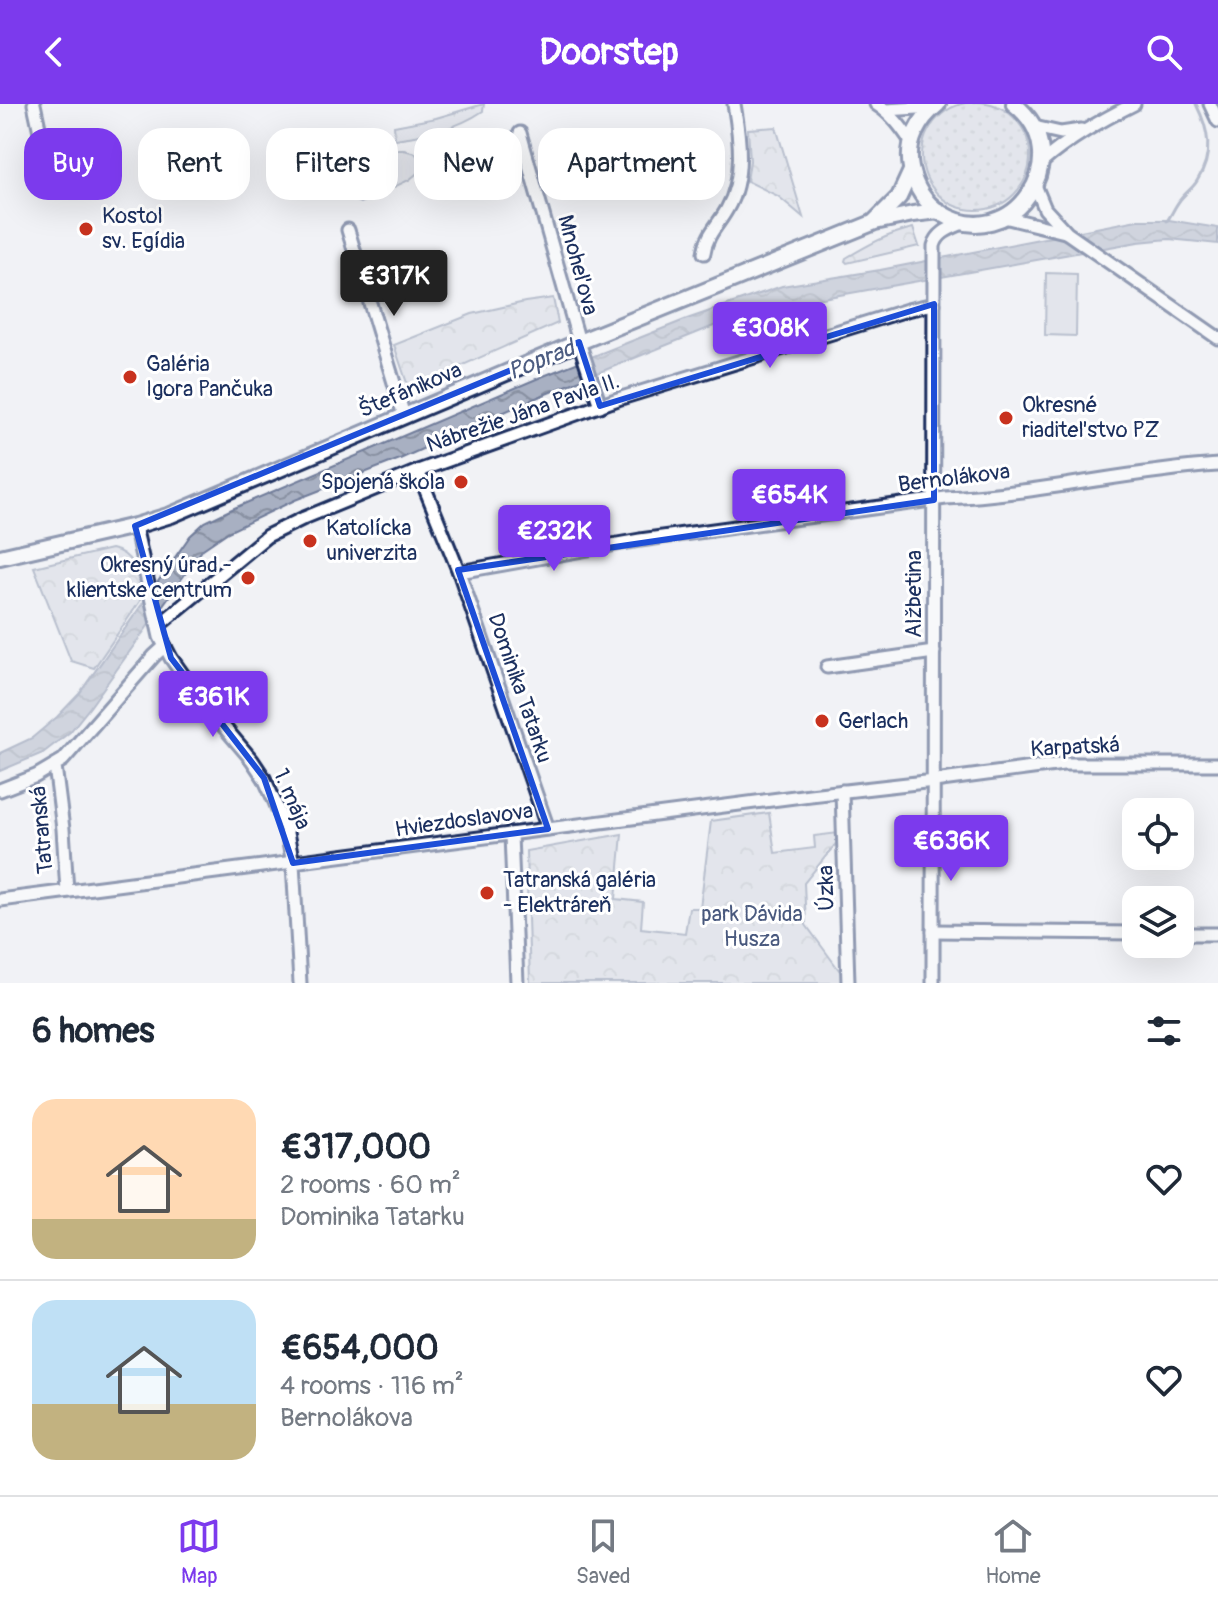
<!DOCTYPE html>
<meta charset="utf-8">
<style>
:root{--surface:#fff;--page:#f6f6f7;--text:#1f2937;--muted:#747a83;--line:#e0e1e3;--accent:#7c3aed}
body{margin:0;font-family:Pangolin,sans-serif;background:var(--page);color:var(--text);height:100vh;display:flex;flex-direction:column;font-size:30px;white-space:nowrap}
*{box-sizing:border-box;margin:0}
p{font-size:26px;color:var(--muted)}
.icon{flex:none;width:44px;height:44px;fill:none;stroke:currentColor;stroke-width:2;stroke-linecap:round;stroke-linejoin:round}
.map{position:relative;height:879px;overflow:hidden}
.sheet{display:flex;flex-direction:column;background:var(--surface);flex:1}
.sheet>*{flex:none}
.banner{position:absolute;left:24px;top:24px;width:800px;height:72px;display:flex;gap:16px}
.controls{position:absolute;left:1122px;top:694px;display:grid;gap:16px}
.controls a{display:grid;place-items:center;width:72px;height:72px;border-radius:16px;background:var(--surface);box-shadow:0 8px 32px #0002;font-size:40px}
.price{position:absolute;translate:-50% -68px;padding:0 18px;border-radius:8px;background:var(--accent);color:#fff;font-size:26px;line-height:52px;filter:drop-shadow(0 2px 4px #0008)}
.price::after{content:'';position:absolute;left:50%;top:48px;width:24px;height:18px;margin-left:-12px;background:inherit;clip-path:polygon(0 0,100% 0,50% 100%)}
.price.selected{background:#222;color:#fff}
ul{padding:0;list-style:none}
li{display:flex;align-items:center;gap:24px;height:200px;padding:0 32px}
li+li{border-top:2px solid var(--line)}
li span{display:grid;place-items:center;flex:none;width:224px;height:160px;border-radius:24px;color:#555}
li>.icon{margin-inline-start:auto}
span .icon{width:96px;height:96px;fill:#fffc;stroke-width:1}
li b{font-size:34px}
h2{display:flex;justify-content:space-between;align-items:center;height:96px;padding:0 32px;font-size:34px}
.chip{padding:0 28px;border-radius:24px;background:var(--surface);box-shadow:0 8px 32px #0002;font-size:28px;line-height:72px}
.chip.selected{background:var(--accent);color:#fff}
header{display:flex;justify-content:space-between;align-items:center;height:104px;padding:0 32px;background:var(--accent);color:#fff;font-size:36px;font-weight:700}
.menu{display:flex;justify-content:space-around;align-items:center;height:112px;border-top:2px solid var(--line);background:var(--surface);font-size:22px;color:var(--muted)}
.menu a{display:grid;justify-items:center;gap:4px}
.menu .selected{color:var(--accent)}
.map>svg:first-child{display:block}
</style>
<header><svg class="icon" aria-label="back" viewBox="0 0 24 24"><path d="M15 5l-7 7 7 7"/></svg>Doorstep<svg class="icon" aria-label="search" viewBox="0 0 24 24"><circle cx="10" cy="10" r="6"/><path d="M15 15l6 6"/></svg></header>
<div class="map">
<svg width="1218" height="879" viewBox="0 0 1218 879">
<defs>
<pattern id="grass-dots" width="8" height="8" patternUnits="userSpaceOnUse" patternTransform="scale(2)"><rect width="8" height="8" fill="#d2d6df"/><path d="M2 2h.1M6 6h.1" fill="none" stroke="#b4b8c2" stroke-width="1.8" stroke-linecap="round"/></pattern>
<pattern id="forest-crowns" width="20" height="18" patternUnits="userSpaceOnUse" patternTransform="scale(2)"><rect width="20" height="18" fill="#d2d6df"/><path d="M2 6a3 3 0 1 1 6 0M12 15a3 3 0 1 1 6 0" fill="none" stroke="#b4b8c2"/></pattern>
<pattern id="water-waves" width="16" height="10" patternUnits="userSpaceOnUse" patternTransform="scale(2)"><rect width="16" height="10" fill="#a8b0c2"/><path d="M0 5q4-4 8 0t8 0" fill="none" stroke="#8890a1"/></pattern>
</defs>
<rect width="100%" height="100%" fill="#f1f2f5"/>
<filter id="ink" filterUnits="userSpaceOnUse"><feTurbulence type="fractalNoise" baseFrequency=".0125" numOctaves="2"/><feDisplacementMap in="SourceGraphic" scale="16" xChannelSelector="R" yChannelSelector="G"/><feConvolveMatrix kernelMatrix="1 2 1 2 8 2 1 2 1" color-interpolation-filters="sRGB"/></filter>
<g filter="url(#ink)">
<circle fill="url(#grass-dots)" stroke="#76829e" stroke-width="2" cx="976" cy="52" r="54"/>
<g fill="url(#forest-crowns)" stroke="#76829e" stroke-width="2">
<path d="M484,0l-1,7c-28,19 -55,23 -88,28l-1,-13 42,-8z"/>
<polygon points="776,23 803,113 778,92 747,77 750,57 748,25"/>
<polygon points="348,46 404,46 415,49 426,62 409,76 360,99 342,91 338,66 346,57"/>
<path d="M913,124l6,18 -72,17 -2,-2 1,-3c22,-13 41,-24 67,-30z"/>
<polygon points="553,194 558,219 409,285 394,241 472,210 525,198"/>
<path d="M111,445c25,4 29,31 29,52l-46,67 -23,-7 -37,-94z"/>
<polygon points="769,709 775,749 815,744 814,732 838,729 839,736 804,779 806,821 842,870 842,879 530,879 526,747 622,730 616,795 643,798 641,824 685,829 689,804 700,804 711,717"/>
</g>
<polygon fill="#d2d6df" stroke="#76829e" stroke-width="2" points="1046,169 1077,170 1076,232 1045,231"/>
<polygon fill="url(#water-waves)" stroke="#707c9a" stroke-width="2" points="1137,116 1169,116 1218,124 1218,140 1169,135 1138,138 772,203 731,215 531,296 400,355 295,396 228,428 203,445 90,603 70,628 43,649 0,667 0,649 32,634 57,613 79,590 190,432 205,418 232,405 541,273 687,215 782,182 880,166"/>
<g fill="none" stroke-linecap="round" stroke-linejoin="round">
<path stroke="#707c9a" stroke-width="3" d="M1167,117c5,-7 8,-15 13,-21 5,-7 13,-12 17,-19 17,-26 12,-51 -1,-77"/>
<defs>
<g id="minor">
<polyline points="34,0 40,28"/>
<path d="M876,0c16,10 26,24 36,39"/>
<polyline points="1210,0 1218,17"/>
<polyline points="886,6 934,3"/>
<polyline points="1034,23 1061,29 1081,26"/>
<polyline points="520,29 579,238 600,302"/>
<path d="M1041,59c29,-25 59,-42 93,-59"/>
<polyline points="1035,81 1045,105 1067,129 1218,234"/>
<polyline points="1004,113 1065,128"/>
<polyline points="348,126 404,312"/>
<path d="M704,149c2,-18 15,-29 23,-44 18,-31 13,-71 7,-105"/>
<polyline points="418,367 459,468 548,725"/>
<polyline points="135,422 160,533 171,554 197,591 252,656 264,674 275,698 287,729 293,759 300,879"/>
<path d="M459,468l181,-32 306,-42c91,-4 181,-27 272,-33"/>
<polyline points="158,522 267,432 304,414 418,367 618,295 907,206 934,200"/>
<polyline points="827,563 934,548"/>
<polyline points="55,662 63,725 67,787"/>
<polyline points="0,686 36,672 63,656 154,552 165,542"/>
<polyline points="842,687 848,879"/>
<polyline points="511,731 517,879"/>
<polyline points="0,796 810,691 934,677 1063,660 1218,660"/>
<polyline points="933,827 1136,829"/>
<polyline points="1180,830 1218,830"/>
<path d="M933,879l1,-737c4,-15 18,-18 31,-24"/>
</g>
<g id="major">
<path d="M938,0c-20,16 -32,39 -27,64 4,19 14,35 30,45 70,44 140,-57 73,-109"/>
<polyline points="875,117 899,93 911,67"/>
<polyline points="0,453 135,422 171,411 579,238 875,118 913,110 939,107"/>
</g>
</defs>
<use href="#minor" stroke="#1b2f5e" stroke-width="17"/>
<use href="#major" stroke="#1b2f5e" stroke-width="20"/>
<use href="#minor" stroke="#fff" stroke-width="11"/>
<use href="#major" stroke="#fff" stroke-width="14"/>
</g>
</g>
<path d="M0 0H1218V879H0ZM934,200v196l-476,70 90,259 -255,34 -29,-85 -93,-120 -36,-132 444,-184 21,64z" fill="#f1f2f5" fill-opacity=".55" fill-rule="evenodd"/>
<path fill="none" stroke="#1d4ed8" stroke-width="6" stroke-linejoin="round" d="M934,200v196l-476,70 90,259 -255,34 -29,-85 -93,-120 -36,-132 444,-184 21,64z"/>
<g fill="#c8321e" stroke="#fff" stroke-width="3">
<circle cx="86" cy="125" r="8"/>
<circle cx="130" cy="273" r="8"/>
<circle cx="1006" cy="314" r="8"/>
<circle cx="461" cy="378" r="8"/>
<circle cx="310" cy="437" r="8"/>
<circle cx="248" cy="474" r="8"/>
<circle cx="822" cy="617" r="8"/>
<circle cx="487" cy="789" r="8"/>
</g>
<g text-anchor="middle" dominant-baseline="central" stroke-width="6" stroke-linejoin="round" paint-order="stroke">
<g font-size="22" fill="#1b2f5e" stroke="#fff" text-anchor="start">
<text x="102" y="112">Kostol<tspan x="102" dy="25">sv. Egídia</tspan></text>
<text x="146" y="260">Galéria<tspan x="146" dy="25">Igora Pančuka</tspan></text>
<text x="1022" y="301">Okresné<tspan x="1022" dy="25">riaditeľstvo PZ</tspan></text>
<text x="445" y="378" text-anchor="end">Spojená škola</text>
<text x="326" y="424">Katolícka<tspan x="326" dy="25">univerzita</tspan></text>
<text x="232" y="461" text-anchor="end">Okresný úrad -<tspan x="232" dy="25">klientske centrum</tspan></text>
<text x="838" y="617">Gerlach</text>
<text x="503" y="776">Tatranská galéria<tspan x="503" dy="25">- Elektráreň</tspan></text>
</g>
<g font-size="22" fill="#1b2f5e" stroke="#fff">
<text transform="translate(578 161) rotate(75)">Mnoheľova</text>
<text transform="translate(410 286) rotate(-23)">Štefánikova</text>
<text transform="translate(523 309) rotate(-19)">Nábrežie Jána Pavla II.</text>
<text transform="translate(954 374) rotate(-7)">Bernolákova</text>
<text transform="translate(914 490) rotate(-90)">Alžbetina</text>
<text transform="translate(520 584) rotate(71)">Dominika Tatarku</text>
<text transform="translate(1075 643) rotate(-3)">Karpatská</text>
<text transform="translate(292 695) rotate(67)">1. mája</text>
<text transform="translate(464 716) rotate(-8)">Hviezdoslavova</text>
<text transform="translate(42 726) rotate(-95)">Tatranská</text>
<text transform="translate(826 784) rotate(-91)">Úzka</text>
</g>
<g font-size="22" fill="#49597e" stroke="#fff">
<text x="752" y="810">park Dávida<tspan x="752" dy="25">Husza</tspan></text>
</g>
<g font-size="24" font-style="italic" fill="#4c5c81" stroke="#fff">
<text transform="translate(541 256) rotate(-22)">Poprad</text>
</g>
</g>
</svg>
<div class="controls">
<a><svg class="icon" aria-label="locate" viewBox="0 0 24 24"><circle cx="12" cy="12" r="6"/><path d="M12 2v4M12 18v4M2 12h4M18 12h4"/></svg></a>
<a><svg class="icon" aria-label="layers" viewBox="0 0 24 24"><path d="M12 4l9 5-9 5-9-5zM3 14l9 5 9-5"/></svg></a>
</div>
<b class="price selected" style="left:394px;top:214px">€317K</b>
<b class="price" style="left:770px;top:266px">€308K</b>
<b class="price" style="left:789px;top:433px">€654K</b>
<b class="price" style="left:554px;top:469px">€232K</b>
<b class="price" style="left:213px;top:635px">€361K</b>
<b class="price" style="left:951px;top:779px">€636K</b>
<div class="banner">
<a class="chip selected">Buy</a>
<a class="chip">Rent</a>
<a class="chip">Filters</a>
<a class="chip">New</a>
<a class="chip">Apartment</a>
</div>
</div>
<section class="sheet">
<h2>6 homes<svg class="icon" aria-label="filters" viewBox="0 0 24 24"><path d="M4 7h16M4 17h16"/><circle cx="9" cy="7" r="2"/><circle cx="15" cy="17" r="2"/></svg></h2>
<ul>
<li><span style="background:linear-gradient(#ffd9b3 75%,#c2b280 0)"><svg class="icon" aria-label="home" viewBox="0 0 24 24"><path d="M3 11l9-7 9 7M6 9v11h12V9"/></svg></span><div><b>€317,000</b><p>2 rooms · 60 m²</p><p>Dominika Tatarku</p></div><svg class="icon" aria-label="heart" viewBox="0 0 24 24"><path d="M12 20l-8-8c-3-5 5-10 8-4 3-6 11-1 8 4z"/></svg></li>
<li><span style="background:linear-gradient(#bfe0f5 65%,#c2b280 0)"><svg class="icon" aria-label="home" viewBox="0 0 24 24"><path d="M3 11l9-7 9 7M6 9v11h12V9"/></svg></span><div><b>€654,000</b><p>4 rooms · 116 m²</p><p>Bernolákova</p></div><svg class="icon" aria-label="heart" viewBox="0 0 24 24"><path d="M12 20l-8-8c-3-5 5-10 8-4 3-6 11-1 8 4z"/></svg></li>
</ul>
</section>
<nav class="menu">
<a class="selected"><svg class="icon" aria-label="map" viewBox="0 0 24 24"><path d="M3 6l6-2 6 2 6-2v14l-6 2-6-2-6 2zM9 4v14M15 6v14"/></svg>Map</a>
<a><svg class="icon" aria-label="saved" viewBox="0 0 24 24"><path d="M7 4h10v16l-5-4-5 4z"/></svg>Saved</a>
<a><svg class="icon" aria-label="home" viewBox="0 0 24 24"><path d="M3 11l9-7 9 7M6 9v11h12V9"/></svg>Home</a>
</nav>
